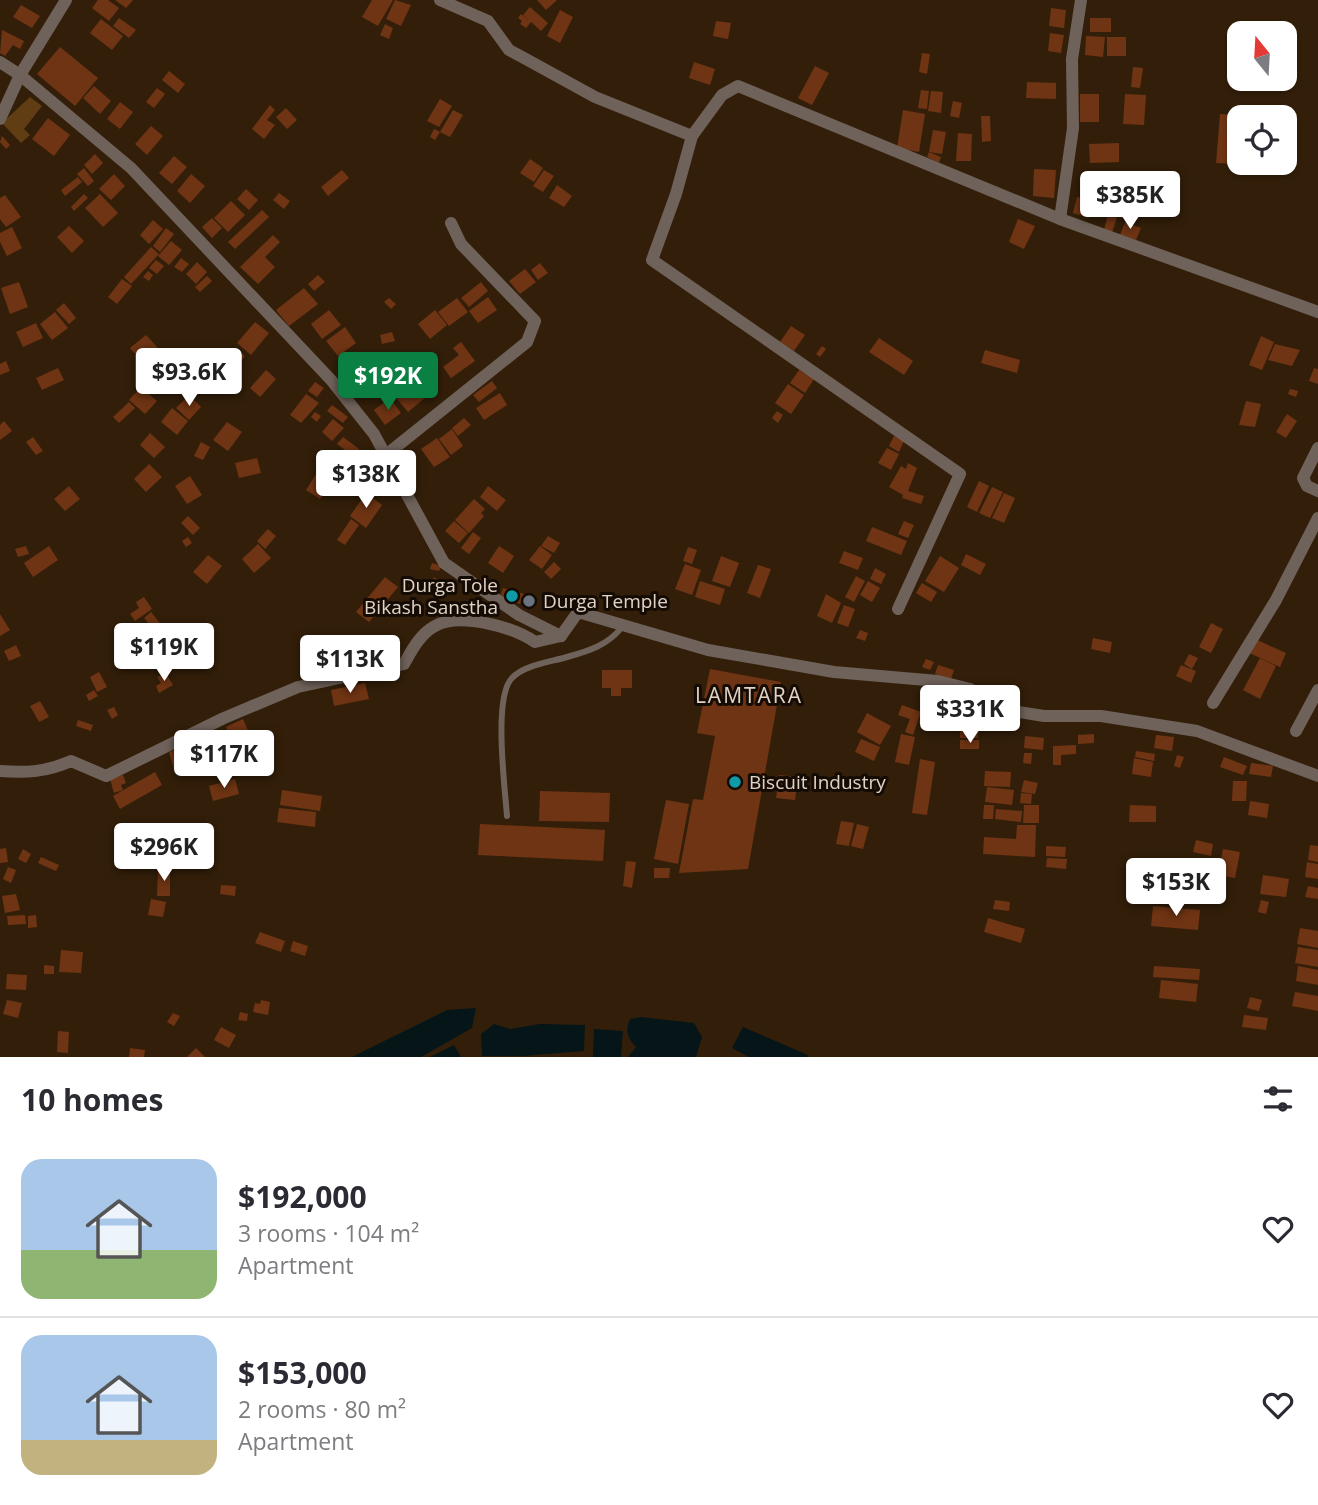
<!DOCTYPE html>
<meta charset="utf-8">
<style>
:root{--surface:#fff;--page:#f2f2f3;--text:#2b2b33;--muted:#7c7c81;--line:#e1e1e2;--accent:#0b8043}
body{margin:0;font-family:"Open Sans",sans-serif;background:var(--page);color:var(--text);height:100vh;display:flex;flex-direction:column;font-size:26px;white-space:nowrap}
*{box-sizing:border-box;margin:0}
p{font-size:23px;color:var(--muted)}
.icon{flex:none;width:38px;height:38px;fill:none;stroke:currentColor;stroke-width:2;stroke-linecap:round;stroke-linejoin:round}
.map{position:relative;height:1057px;overflow:hidden}
.details{display:flex;flex-direction:column;background:var(--surface);flex:1}
.details>*{flex:none}
.needle{width:46px;rotate:342deg}
.fabs{position:absolute;left:1227px;top:21px;display:grid;gap:14px}
.fabs a{display:grid;place-items:center;width:70px;height:70px;border-radius:14px;background:var(--surface);box-shadow:0 2px 5px #0004;font-size:35px}
.price{position:absolute;translate:-50% -60px;padding:0 16px;border-radius:7px;background:#fff;color:#222;font-size:23px;line-height:46px;filter:drop-shadow(0 2px 4px #0008)}
.price::after{content:'';position:absolute;left:50%;top:42px;width:21px;height:16px;margin-left:-10px;background:inherit;clip-path:polygon(0 0,100% 0,50% 100%)}
.price.current{background:var(--accent);color:#fff}
ul{padding:0;list-style:none}
li{display:flex;align-items:center;gap:21px;height:175px;padding:0 21px}
li+li{border-top:2px solid var(--line)}
li span{display:grid;place-items:center;flex:none;width:196px;height:140px;border-radius:21px;color:#555}
li>.icon{margin-inline-start:auto}
span .icon{width:84px;height:84px;fill:#fffc;stroke-width:1}
li b{font-size:30px}
h2{display:flex;justify-content:space-between;align-items:center;height:84px;padding:0 21px;font-size:30px}
.map>svg:first-child{display:block}
</style>
<div class="map">
<svg width="1318" height="1057" viewBox="0 0 1318 1057">
<rect width="100%" height="100%" fill="#331f09"/>
<polygon fill="#603d13" points="30,97 42,106 24,129 30,135 21,143 2,123"/>
<g fill="#051518">
<polygon points="476,1008 472,1028 421,1057 352,1057 447,1010"/>
<path d="M641,1017l53,6 8,14 -6,20h-68l8,-10c-9,-9 -11,-17 -6,-28z"/>
<polygon points="494,1024 510,1029 540,1024 585,1025 584,1051 523,1056 482,1056 481,1034"/>
<polygon points="743,1027 808,1055 807,1057 749,1057 732,1048"/>
<polygon points="594,1029 623,1031 621,1057 593,1057"/>
<polygon points="454,1045 461,1057 430,1057"/>
</g>
<g fill="#6f3413">
<polygon points="98,0 108,0 119,8 109,21 92,8"/>
<polygon points="115,0 133,0 126,8"/>
<polygon points="372,0 393,0 378,26 362,17"/>
<polygon points="395,0 411,5 401,26 386,19"/>
<polygon points="537,0 557,0 546,10"/>
<polygon points="21,5 40,16 32,28 13,17"/>
<polygon points="530,7 548,23 541,31 531,22 526,28 520,24 522,21 518,18 521,14 529,20 523,15"/>
<polygon points="1051,8 1066,10 1064,28 1049,26"/>
<polygon points="560,10 573,17 560,43 547,36"/>
<polygon points="119,18 136,30 129,38 113,26"/>
<rect x="1090" y="18" width="21" height="14"/>
<polygon points="101,19 123,36 112,50 90,33"/>
<polygon points="716,21 731,23 728,39 713,36"/>
<polygon points="385,24 393,28 389,39 380,35"/>
<polygon points="2,30 24,41 20,49 13,45 5,56 0,53"/>
<polygon points="1050,33 1064,35 1061,53 1048,51"/>
<polygon points="1086,36 1105,37 1103,57 1085,55"/>
<rect x="1107" y="37" width="19" height="19"/>
<polygon points="60,47 98,78 75,106 37,74"/>
<polygon points="922,53 930,54 927,74 919,72"/>
<polygon points="694,62 715,69 710,85 689,78"/>
<polygon points="815,66 829,73 812,105 798,98"/>
<polygon points="1133,67 1143,68 1140,88 1131,87"/>
<polygon points="169,71 185,84 178,93 162,80"/>
<polygon points="1027,82 1056,83 1056,99 1026,98"/>
<polygon points="94,86 111,101 100,114 83,98"/>
<polygon points="157,88 165,94 154,108 146,102"/>
<polygon points="921,90 929,91 927,109 918,108"/>
<polygon points="931,91 943,92 941,113 928,111"/>
<rect x="1080" y="94" width="19" height="28"/>
<polygon points="1125,94 1146,95 1144,125 1123,124"/>
<polygon points="440,99 452,106 439,127 427,121"/>
<polygon points="953,101 962,103 959,118 950,116"/>
<polygon points="120,102 133,112 120,129 107,119"/>
<polygon points="270,105 275,110 267,120 275,125 264,139 252,129"/>
<polygon points="286,108 297,120 287,129 276,117"/>
<polygon points="453,110 463,115 450,137 440,132"/>
<polygon points="903,110 925,114 919,152 897,148"/>
<polygon points="1220,114 1239,115 1235,164 1216,163"/>
<polygon points="981,116 990,116 991,141 982,142"/>
<polygon points="1284,117 1292,117 1289,161 1284,161"/>
<polygon points="48,118 70,135 54,156 32,139"/>
<polygon points="151,126 163,136 147,155 135,144"/>
<polygon points="434,129 440,132 435,140 430,137"/>
<polygon points="933,130 946,132 942,154 929,152"/>
<polygon points="958,133 972,134 971,161 956,161"/>
<polygon points="2,136 10,145 6,149 0,142"/>
<polygon points="1119,143 1119,162 1090,163 1089,144"/>
<polygon points="929,152 941,157 939,163 927,157"/>
<polygon points="95,154 103,163 92,174 84,165"/>
<polygon points="174,156 187,167 172,184 159,173"/>
<polygon points="530,159 543,168 534,182 520,173"/>
<polygon points="84,168 94,181 88,186 77,174"/>
<polygon points="1034,169 1056,170 1054,198 1033,196"/>
<polygon points="342,170 349,178 328,196 321,187"/>
<polygon points="544,170 554,176 543,192 533,186"/>
<polygon points="114,174 125,186 111,200 99,189"/>
<polygon points="191,174 205,186 190,203 177,191"/>
<polygon points="78,177 82,182 65,196 61,190"/>
<polygon points="557,185 572,196 564,207 549,198"/>
<polygon points="246,189 258,200 249,210 237,199"/>
<polygon points="1114,192 1124,195 1112,233 1104,230"/>
<polygon points="279,193 290,201 284,209 273,200"/>
<polygon points="84,194 88,198 74,211 71,207"/>
<polygon points="100,194 118,213 103,227 85,208"/>
<polygon points="5,195 21,217 6,227 0,219 0,198"/>
<polygon points="1077,197 1088,200 1083,216 1073,213"/>
<polygon points="1126,197 1136,200 1129,220 1119,217"/>
<polygon points="231,201 245,215 228,232 214,218"/>
<polygon points="262,210 269,217 235,249 228,242"/>
<polygon points="212,218 222,228 212,238 202,227"/>
<polygon points="1018,219 1035,226 1024,249 1009,242"/>
<polygon points="153,220 163,229 149,244 140,235"/>
<polygon points="1125,222 1141,228 1136,240 1120,235"/>
<polygon points="69,226 84,241 72,253 57,237"/>
<polygon points="12,227 22,248 7,256 0,242 0,233"/>
<polygon points="166,228 174,234 160,252 153,246"/>
<polygon points="273,235 280,242 265,257 275,267 258,284 240,267"/>
<polygon points="171,241 182,250 169,265 158,256"/>
<polygon points="151,247 159,254 131,284 124,277"/>
<polygon points="181,258 189,264 182,272 174,267"/>
<polygon points="156,260 164,266 157,274 149,268"/>
<polygon points="197,262 207,272 196,284 186,274"/>
<polygon points="540,263 548,273 538,280 531,270"/>
<polygon points="525,269 536,282 520,294 509,281"/>
<polygon points="148,271 153,275 149,281 143,277"/>
<polygon points="318,275 325,282 314,291 308,284"/>
<polygon points="207,276 212,281 200,292 195,287"/>
<polygon points="122,279 132,286 117,304 108,297"/>
<polygon points="19,282 28,307 10,314 1,288"/>
<polygon points="481,282 488,291 469,307 461,298"/>
<polygon points="304,288 318,304 289,326 276,310"/>
<polygon points="488,297 497,310 478,323 469,311"/>
<polygon points="389,298 396,304 391,309 384,302"/>
<polygon points="457,298 468,312 449,326 438,312"/>
<polygon points="64,303 76,318 69,324 56,310"/>
<polygon points="329,310 341,325 322,339 311,324"/>
<polygon points="435,310 447,325 430,339 418,324"/>
<polygon points="55,312 68,328 52,340 40,324"/>
<polygon points="255,322 269,333 251,355 237,343"/>
<polygon points="36,323 43,338 23,347 16,332"/>
<polygon points="791,326 805,335 794,351 780,342"/>
<polygon points="345,327 356,343 338,356 326,341"/>
<polygon points="392,332 395,341 382,344 380,335"/>
<polygon points="146,335 158,348 142,362 130,348"/>
<polygon points="1261,336 1274,342 1262,370 1249,365"/>
<polygon points="879,338 913,361 904,375 869,352"/>
<polygon points="461,342 475,361 451,378 443,367 459,355 453,348"/>
<polygon points="1275,344 1300,350 1292,366 1268,360"/>
<polygon points="822,346 826,349 820,357 816,354"/>
<polygon points="237,349 245,356 237,367 228,361"/>
<polygon points="985,350 1020,360 1017,373 981,363"/>
<polygon points="368,359 378,376 360,387 350,370"/>
<polygon points="6,361 10,371 0,375 0,364"/>
<polygon points="58,368 64,380 42,390 36,378"/>
<polygon points="1314,368 1318,369 1318,384 1309,381"/>
<polygon points="266,370 276,379 260,397 250,388"/>
<polygon points="799,370 814,379 805,393 790,383"/>
<polygon points="420,379 431,393 408,412 396,398"/>
<polygon points="492,381 497,388 479,402 473,395"/>
<polygon points="315,382 324,388 317,397 308,391"/>
<polygon points="788,384 804,395 791,414 775,403"/>
<polygon points="141,387 157,401 145,414 129,400"/>
<polygon points="1290,389 1298,391 1296,397 1288,394"/>
<polygon points="500,393 507,405 484,420 476,408"/>
<polygon points="306,394 319,403 301,423 290,415"/>
<polygon points="189,395 201,407 189,420 176,408"/>
<polygon points="390,398 401,413 385,425 374,410"/>
<polygon points="1246,401 1261,404 1255,427 1239,425"/>
<polygon points="129,402 135,408 119,423 113,417"/>
<polygon points="332,405 348,417 343,423 327,411"/>
<polygon points="172,408 188,421 177,435 161,422"/>
<polygon points="777,411 783,415 778,423 772,418"/>
<polygon points="315,412 321,416 317,422 311,417"/>
<polygon points="1287,414 1297,421 1286,438 1276,432"/>
<polygon points="464,418 471,425 458,436 452,428"/>
<polygon points="333,419 344,428 332,441 322,432"/>
<polygon points="4,421 12,431 0,440 0,425"/>
<polygon points="227,422 242,432 228,451 213,440"/>
<polygon points="452,429 463,446 451,455 439,439"/>
<polygon points="150,433 165,447 154,458 140,445"/>
<polygon points="894,436 904,441 899,452 889,446"/>
<polygon points="33,437 43,451 36,455 26,442"/>
<polygon points="343,437 359,449 353,456 337,444"/>
<polygon points="437,438 450,457 434,467 421,449"/>
<polygon points="201,442 210,447 203,460 194,456"/>
<polygon points="887,448 899,454 891,470 878,463"/>
<polygon points="257,458 261,473 239,478 235,463"/>
<polygon points="908,463 917,468 908,491 924,496 921,504 902,498 903,495 889,487 901,466 906,469"/>
<polygon points="149,464 162,477 146,492 134,479"/>
<polygon points="321,466 328,471 317,487 325,492 320,499 306,490"/>
<polygon points="190,476 202,495 187,504 175,486"/>
<polygon points="979,481 989,486 977,512 967,507"/>
<polygon points="69,486 80,499 65,511 54,499"/>
<polygon points="488,486 506,500 497,511 480,497"/>
<polygon points="992,487 1003,492 990,518 979,513"/>
<polygon points="366,493 382,505 366,528 350,516"/>
<polygon points="1004,493 1015,498 1004,523 992,518"/>
<polygon points="474,499 485,509 481,513 484,516 469,533 455,520"/>
<polygon points="188,516 200,528 193,535 181,523"/>
<polygon points="351,519 359,525 345,545 337,540"/>
<polygon points="454,521 468,533 459,543 445,531"/>
<polygon points="904,521 914,525 908,538 898,534"/>
<polygon points="872,527 907,541 901,555 866,541"/>
<polygon points="268,529 276,536 265,549 257,541"/>
<polygon points="473,532 481,538 469,554 461,548"/>
<polygon points="548,536 560,543 554,553 541,546"/>
<polygon points="188,537 192,543 186,547 182,541"/>
<polygon points="258,544 271,558 254,573 242,559"/>
<polygon points="26,546 29,554 18,557 15,549"/>
<polygon points="49,546 58,560 33,577 24,563"/>
<polygon points="499,546 514,556 503,573 488,563"/>
<polygon points="540,546 552,555 542,569 529,560"/>
<polygon points="688,547 697,550 692,564 683,561"/>
<polygon points="844,551 863,558 858,570 839,563"/>
<polygon points="966,554 986,564 980,575 961,565"/>
<polygon points="208,555 222,566 207,584 193,572"/>
<polygon points="721,556 739,563 730,587 712,581"/>
<polygon points="940,556 959,568 944,592 925,581"/>
<polygon points="554,562 561,569 551,579 544,572"/>
<polygon points="432,563 441,566 439,571 430,569"/>
<polygon points="685,564 701,570 692,595 675,589"/>
<polygon points="758,565 771,569 760,598 747,593"/>
<polygon points="875,568 886,574 881,584 870,579"/>
<polygon points="856,576 865,581 854,602 845,597"/>
<polygon points="385,577 398,587 369,622 356,612"/>
<polygon points="434,577 440,582 436,587 430,583"/>
<polygon points="482,577 496,585 493,590 479,582"/>
<polygon points="700,581 725,589 720,605 695,597"/>
<polygon points="868,581 880,588 872,602 860,595"/>
<polygon points="922,583 937,592 931,602 916,593"/>
<polygon points="503,588 524,594 520,604 500,597"/>
<polygon points="826,594 841,603 832,623 817,616"/>
<polygon points="144,597 152,609 135,621 130,614 139,608 136,602"/>
<polygon points="844,605 855,609 848,627 837,623"/>
<polygon points="151,612 162,626 150,634 146,628 150,625 144,618"/>
<polygon points="0,614 10,630 0,636"/>
<polygon points="1211,623 1223,629 1211,653 1199,647"/>
<polygon points="860,630 868,633 865,641 856,638"/>
<polygon points="1093,638 1112,642 1110,653 1091,649"/>
<polygon points="1253,638 1286,653 1280,667 1247,652"/>
<polygon points="16,645 21,656 9,661 4,651"/>
<polygon points="1189,654 1198,658 1192,669 1184,664"/>
<polygon points="1260,658 1276,666 1260,699 1243,690"/>
<polygon points="926,659 934,662 930,670 922,667"/>
<polygon points="938,665 954,670 951,679 935,674"/>
<polygon points="1181,665 1196,671 1191,683 1176,676"/>
<polygon points="710,669 781,682 748,869 679,873 693,799 703,800 715,736 697,733"/>
<polygon points="602,670 632,670 632,688 621,688 621,696 611,696 611,688 602,688"/>
<polygon points="99,672 107,687 97,692 90,677"/>
<polygon points="166,673 173,685 159,693 156,686 161,683 157,677"/>
<polygon points="365,683 369,699 334,706 331,690"/>
<polygon points="94,690 98,696 89,701 86,695"/>
<polygon points="944,697 949,725 932,728 927,700"/>
<polygon points="40,701 49,717 39,722 30,706"/>
<polygon points="902,705 921,712 913,735 905,732 910,719 898,715"/>
<polygon points="114,707 118,715 112,719 107,710"/>
<polygon points="867,713 891,726 880,745 857,732"/>
<polygon points="922,713 928,714 925,725 919,723"/>
<polygon points="243,719 250,735 233,742 226,727"/>
<polygon points="78,720 93,725 91,731 76,726"/>
<polygon points="960,721 979,721 978,738 960,738"/>
<polygon points="901,734 915,737 909,765 895,762"/>
<polygon points="1094,734 1094,743 1078,744 1078,735"/>
<polygon points="1156,735 1174,737 1172,751 1154,748"/>
<polygon points="1025,736 1044,738 1043,750 1024,748"/>
<polygon points="861,739 880,747 874,761 855,752"/>
<rect x="960" y="740" width="19" height="9"/>
<polygon points="197,744 202,761 174,770 169,752"/>
<polygon points="1076,745 1076,754 1061,755 1061,765 1053,765 1053,746"/>
<polygon points="232,746 237,760 217,766 213,751"/>
<polygon points="1136,751 1155,754 1154,761 1135,757"/>
<polygon points="1024,753 1032,753 1031,764 1023,763"/>
<polygon points="1177,755 1184,757 1180,768 1174,766"/>
<polygon points="1224,757 1247,766 1243,775 1220,767"/>
<polygon points="1134,758 1153,762 1151,777 1132,774"/>
<polygon points="920,759 935,762 927,815 912,813"/>
<polygon points="1251,763 1273,766 1271,777 1249,774"/>
<polygon points="985,771 1011,772 1010,787 984,786"/>
<polygon points="155,772 162,785 120,809 113,796"/>
<polygon points="123,775 126,783 121,785 123,790 114,793 110,779"/>
<polygon points="779,775 798,777 795,800 776,798"/>
<polygon points="235,779 239,794 213,801 209,786"/>
<polygon points="1024,780 1038,783 1035,794 1021,792"/>
<polygon points="1233,781 1247,781 1246,801 1232,801"/>
<polygon points="987,787 1014,790 1012,805 985,802"/>
<polygon points="282,790 322,796 320,811 280,805"/>
<polygon points="540,791 610,793 609,822 539,821"/>
<polygon points="1021,793 1032,794 1031,804 1020,803"/>
<polygon points="666,800 689,804 678,864 654,859"/>
<polygon points="1250,801 1269,804 1267,818 1248,815"/>
<polygon points="984,805 994,805 993,819 983,819"/>
<polygon points="1024,805 1039,805 1039,823 1023,823"/>
<polygon points="1130,805 1156,806 1156,822 1129,822"/>
<polygon points="279,808 316,812 315,827 277,822"/>
<polygon points="996,809 1022,811 1021,822 995,819"/>
<polygon points="841,821 854,823 849,846 836,844"/>
<polygon points="480,824 605,830 603,861 478,855"/>
<polygon points="857,824 869,827 863,849 851,846"/>
<polygon points="1017,825 1036,825 1035,857 983,854 984,837 1016,839"/>
<polygon points="1196,840 1213,844 1211,856 1193,852"/>
<polygon points="1310,845 1318,846 1318,862 1308,860"/>
<polygon points="1046,846 1066,847 1065,857 1046,856"/>
<polygon points="6,848 8,862 0,863 0,849"/>
<polygon points="23,849 31,854 26,863 18,859"/>
<polygon points="1223,849 1240,852 1235,878 1218,875"/>
<polygon points="41,857 59,865 56,871 38,863"/>
<polygon points="1047,858 1067,859 1066,869 1046,867"/>
<rect x="139" y="860" width="9" height="8"/>
<polygon points="626,861 636,862 632,888 623,886"/>
<polygon points="1307,862 1318,864 1318,879 1305,877"/>
<polygon points="8,867 16,870 11,883 3,879"/>
<polygon points="654,868 670,868 669,878 654,878"/>
<polygon points="158,869 170,869 170,896 157,896"/>
<polygon points="1263,875 1289,879 1286,897 1260,894"/>
<polygon points="221,885 236,886 235,896 220,894"/>
<polygon points="1308,886 1318,888 1318,899 1305,897"/>
<polygon points="16,894 20,910 5,913 2,896"/>
<polygon points="151,899 166,902 163,917 148,915"/>
<polygon points="995,900 1010,902 1009,911 993,909"/>
<polygon points="1261,900 1269,902 1266,914 1258,912"/>
<polygon points="1153,906 1200,910 1198,930 1151,926"/>
<polygon points="25,915 26,924 8,925 7,916"/>
<polygon points="36,915 37,927 28,928 28,916"/>
<polygon points="988,918 1025,929 1021,943 984,932"/>
<polygon points="1300,928 1318,931 1318,948 1297,944"/>
<polygon points="260,932 285,941 281,952 255,943"/>
<polygon points="293,941 308,946 305,956 290,951"/>
<polygon points="1298,947 1318,950 1318,967 1295,963"/>
<polygon points="61,950 83,952 81,973 59,972"/>
<polygon points="44,965 54,966 54,974 44,974"/>
<polygon points="1154,966 1200,969 1199,980 1153,977"/>
<polygon points="1298,966 1318,970 1318,985 1296,981"/>
<polygon points="7,974 27,975 26,990 6,989"/>
<polygon points="1161,980 1198,984 1196,1002 1159,998"/>
<polygon points="1295,992 1318,996 1318,1011 1292,1006"/>
<polygon points="1250,997 1262,1000 1259,1011 1247,1008"/>
<polygon points="7,1000 22,1003 18,1018 3,1014"/>
<polygon points="261,1000 270,1002 268,1015 253,1012 255,1003 260,1004"/>
<polygon points="240,1012 248,1014 247,1021 238,1020"/>
<polygon points="173,1013 180,1016 174,1026 167,1022"/>
<polygon points="1244,1015 1268,1018 1266,1030 1242,1027"/>
<polygon points="221,1027 236,1035 229,1048 214,1040"/>
<polygon points="58,1031 69,1032 68,1053 57,1052"/>
<polygon points="130,1048 145,1050 144,1057 129,1057"/>
<polygon points="196,1048 205,1057 187,1057"/>
</g>
<g fill="none" stroke-linecap="round" stroke-linejoin="round">
<path stroke="#6f625a" stroke-width="6" d="M507,816c-2,-28 -14,-119 5,-138 12,-13 38,-16 55,-21 22,-6 41,-12 55,-30"/>
<g stroke="#6f625a" stroke-width="12">
<polyline points="440,0 488,21 509,50 524,58 595,97 692,136 722,95 738,86 1060,219 1318,312"/>
<polyline points="0,62 20,75 131,168 332,381 374,434 444,563 519,615 561,636 578,612 708,650 834,672 938,681 970,689 1000,709 1044,716 1101,716 1197,731 1318,776"/>
<polyline points="0,119 20,75 66,0"/>
<polyline points="692,136 676,194 652,260 960,474 898,609"/>
<polyline points="1060,219 1073,128 1072,59 1081,0"/>
<polyline points="1318,448 1303,478 1307,486 1318,491"/>
<polyline points="386,455 527,342 535,321 461,244 451,223"/>
<polyline points="1213,703 1276,600 1318,518"/>
<polyline points="1296,731 1318,690"/>
<path d="M0,771c27,2 46,1 71,-10l35,15 118,-58 74,-31 106,-23c8,-14 16,-30 31,-38 25,-14 78,1 100,16l26,-6"/>
</g>
</g>
<g fill="#0f9aa8" stroke="#140b04" stroke-width="2.5">
<circle cx="512" cy="596" r="7"/>
<circle cx="735" cy="782" r="7"/>
</g>
<circle fill="#6b7280" stroke="#140b04" stroke-width="2.5" cx="529" cy="601" r="7"/>
<g text-anchor="middle" dominant-baseline="central" stroke-width="6" stroke-linejoin="round" paint-order="stroke">
<g font-size="19" fill="#e0d2c5" stroke="#140b04" text-anchor="start">
<text x="498" y="585" text-anchor="end">Durga Tole<tspan x="498" dy="22">Bikash Sanstha</tspan></text>
<text x="543" y="601">Durga Temple</text>
<text x="749" y="782">Biscuit Industry</text>
</g>
<g font-size="21" letter-spacing="2" fill="#e0d2c5" stroke="#140b04">
<text x="749" y="695">LAMTARA</text>
</g>
</g>
</svg>
<div class="fabs">
<a><svg class="needle" viewBox="-14 -14 28 28"><path d="M0-13l5 13h-10z" fill="#e53935"/><path d="M0 13l5-13h-10z" fill="#7c7c81"/></svg></a>
<a><svg class="icon" aria-label="locate" viewBox="0 0 24 24"><circle cx="12" cy="12" r="6"/><path d="M12 2v4M12 18v4M2 12h4M18 12h4"/></svg></a>
</div>
<b class="price" style="left:1130px;top:231px">$385K</b>
<b class="price" style="left:189px;top:408px">$93.6K</b>
<b class="price current" style="left:388px;top:412px">$192K</b>
<b class="price" style="left:366px;top:510px">$138K</b>
<b class="price" style="left:164px;top:683px">$119K</b>
<b class="price" style="left:350px;top:695px">$113K</b>
<b class="price" style="left:970px;top:745px">$331K</b>
<b class="price" style="left:224px;top:790px">$117K</b>
<b class="price" style="left:164px;top:883px">$296K</b>
<b class="price" style="left:1176px;top:918px">$153K</b>
</div>
<section class="details">
<h2>10 homes<svg class="icon" aria-label="filters" viewBox="0 0 24 24"><path d="M4 7h16M4 17h16"/><circle cx="9" cy="7" r="2"/><circle cx="15" cy="17" r="2"/></svg></h2>
<ul>
<li><span style="background:linear-gradient(#a9c7e8 65%,#8fb573 0)"><svg class="icon" aria-label="home" viewBox="0 0 24 24"><path d="M3 11l9-7 9 7M6 9v11h12V9"/></svg></span><div><b>$192,000</b><p>3 rooms · 104 m²</p><p>Apartment</p></div><svg class="icon" aria-label="heart" viewBox="0 0 24 24"><path d="M12 20l-8-8c-3-5 5-10 8-4 3-6 11-1 8 4z"/></svg></li>
<li><span style="background:linear-gradient(#a9c7e8 75%,#c2b280 0)"><svg class="icon" aria-label="home" viewBox="0 0 24 24"><path d="M3 11l9-7 9 7M6 9v11h12V9"/></svg></span><div><b>$153,000</b><p>2 rooms · 80 m²</p><p>Apartment</p></div><svg class="icon" aria-label="heart" viewBox="0 0 24 24"><path d="M12 20l-8-8c-3-5 5-10 8-4 3-6 11-1 8 4z"/></svg></li>
</ul>
</section>
